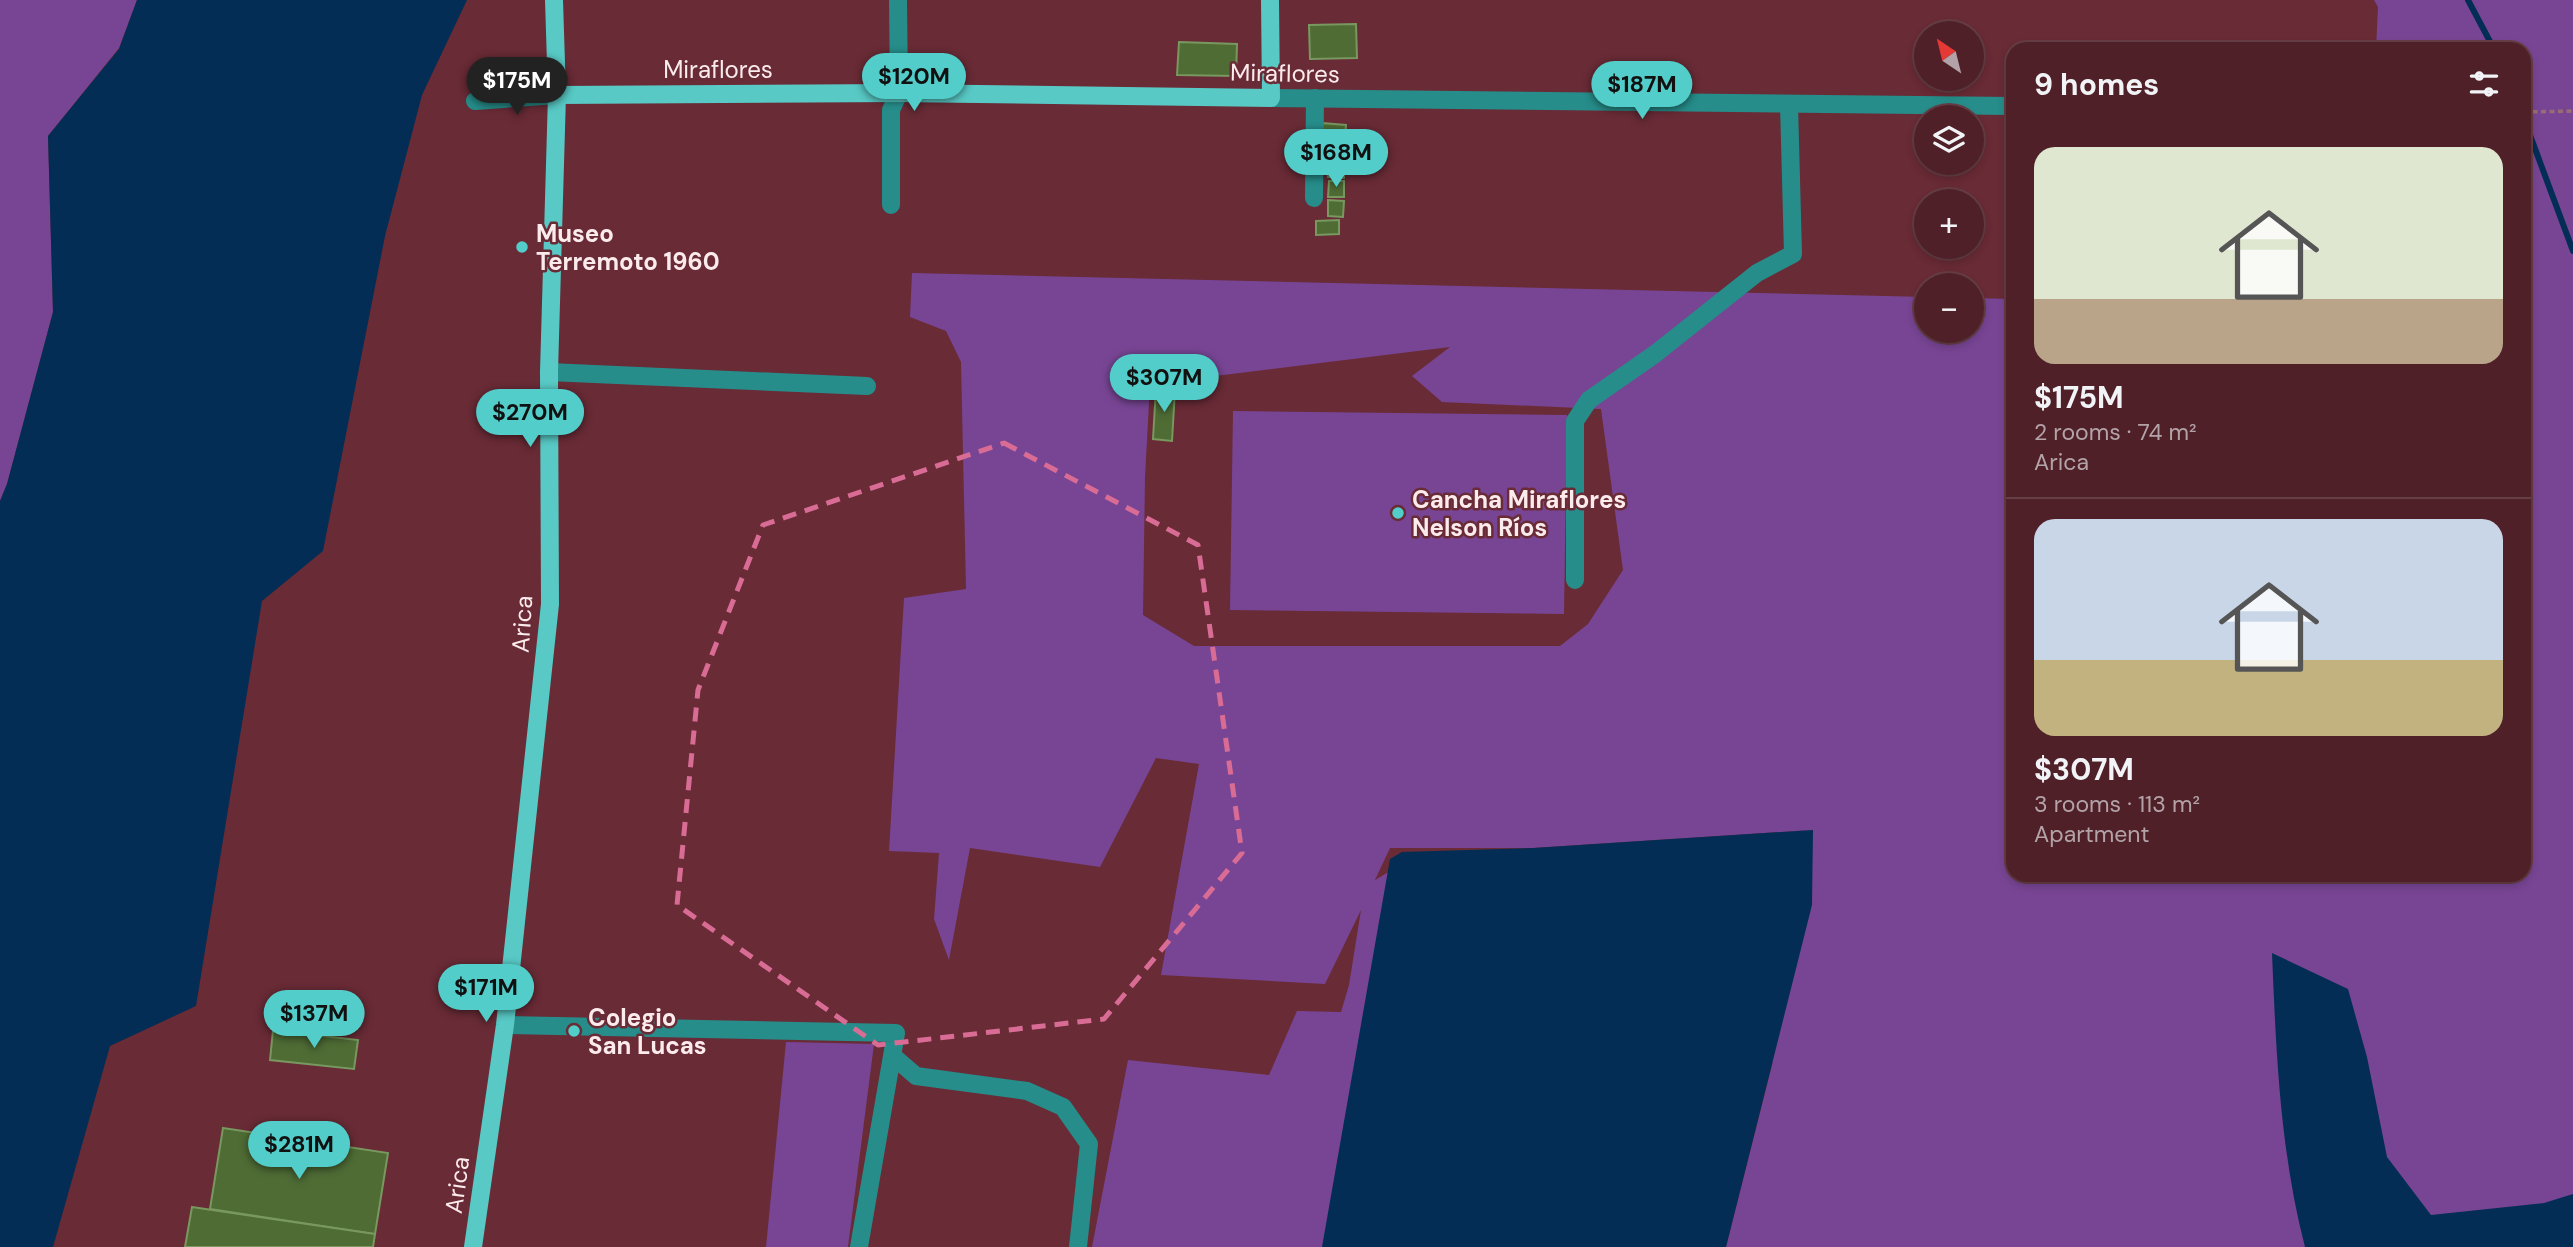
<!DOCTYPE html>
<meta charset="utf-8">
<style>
:root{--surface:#4f2028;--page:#552830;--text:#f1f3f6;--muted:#b3a3a8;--line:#663e45;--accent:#53cdc9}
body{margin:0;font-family:"DM Sans",sans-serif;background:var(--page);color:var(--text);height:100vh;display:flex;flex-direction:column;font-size:26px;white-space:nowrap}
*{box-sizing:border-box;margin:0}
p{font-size:23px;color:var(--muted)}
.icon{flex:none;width:38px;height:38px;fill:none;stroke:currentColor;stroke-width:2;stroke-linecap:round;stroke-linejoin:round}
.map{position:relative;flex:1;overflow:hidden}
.panel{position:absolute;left:2006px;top:42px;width:525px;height:840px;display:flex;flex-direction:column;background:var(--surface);border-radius:21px;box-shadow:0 4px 10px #0003,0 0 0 2px var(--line)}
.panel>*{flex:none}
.needle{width:46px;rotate:325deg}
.controls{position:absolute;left:1914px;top:21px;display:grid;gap:14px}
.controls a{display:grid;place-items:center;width:70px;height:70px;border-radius:50%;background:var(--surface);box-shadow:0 4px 10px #0003,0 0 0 2px var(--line);font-size:35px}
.price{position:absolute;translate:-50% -60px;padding:0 16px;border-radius:24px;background:var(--accent);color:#111;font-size:23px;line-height:46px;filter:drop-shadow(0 2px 4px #0008)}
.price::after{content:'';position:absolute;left:50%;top:42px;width:21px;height:16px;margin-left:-10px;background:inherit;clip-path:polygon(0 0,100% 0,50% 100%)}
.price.current{background:#222;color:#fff}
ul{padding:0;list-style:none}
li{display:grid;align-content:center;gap:14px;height:371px;padding:0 28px}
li+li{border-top:2px solid var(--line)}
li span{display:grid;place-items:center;height:217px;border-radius:21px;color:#555}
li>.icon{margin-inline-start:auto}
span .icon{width:126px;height:126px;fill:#fffc;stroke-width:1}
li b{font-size:30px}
h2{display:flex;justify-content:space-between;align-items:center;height:84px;padding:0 28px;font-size:30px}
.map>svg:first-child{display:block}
</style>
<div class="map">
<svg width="2573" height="1247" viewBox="0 0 2573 1247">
<rect width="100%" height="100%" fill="#692b36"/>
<g fill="#784594" fill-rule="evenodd">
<polygon points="0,0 137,0 119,48 48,136 53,312 7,484 0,501"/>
<path d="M2374,0h199v1247h-847l47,-186 -85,186h-596l36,-187 141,15 28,-64 44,1 8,-27 12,-75 -36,74 -164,-9 38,-211 -43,-6 -56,109 -130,-19 -21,112 -15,-41 5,-66 -50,-2 15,-253 62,-9 -5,-227 -15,-31 -36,-14 2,-44 1015,24v34h45v-33l40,1v576h512v-826h-148l2,-42zM1450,347l-38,29 30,26 159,7 22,161 -35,54 -28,22h-366l-51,-31 2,-138 5,-93zM1811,830l-412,36 -24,14 15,-32h143z"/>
<polygon points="1233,411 1567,415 1564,614 1230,610"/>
<polygon points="786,1042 874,1044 848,1247 766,1247"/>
</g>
<g fill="#032d55">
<polygon points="137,0 467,0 422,95 385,236 323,551 262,601 196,1006 110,1046 53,1247 0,1247 0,501 7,484 53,312 48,136 119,49"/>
<polygon points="1813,830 1812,905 1726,1247 1322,1247 1390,859 1402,852 1533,848"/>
<path d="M2272,953l76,36 19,68 20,100 44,58 113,-12 29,-9v53h-268c-25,-96 -29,-196 -33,-294z"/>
</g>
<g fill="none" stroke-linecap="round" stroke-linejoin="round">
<g stroke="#032d55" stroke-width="6">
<polyline points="2468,0 2494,49"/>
<polyline points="2524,119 2573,251"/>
</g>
</g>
<g fill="#4f6c35" stroke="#78985f" stroke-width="2">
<polygon points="1356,24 1357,58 1310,59 1309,25"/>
<polygon points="1179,42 1237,44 1236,76 1177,75"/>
<polygon points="1322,123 1346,125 1345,138 1321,136"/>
<polygon points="1328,143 1344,143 1343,159 1328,158"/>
<polygon points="1329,162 1345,162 1344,178 1328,177"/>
<polygon points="1329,181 1344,181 1344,197 1328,197"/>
<polygon points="1328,200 1344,201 1343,217 1328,216"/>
<polygon points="1339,220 1339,234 1316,235 1316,221"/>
<polygon points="1156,388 1175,390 1172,441 1153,439"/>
<polygon points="273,1030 358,1040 354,1069 270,1060"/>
<polygon points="223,1128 388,1153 375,1234 210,1209"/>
<polygon points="192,1207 375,1234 373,1247 185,1247"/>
</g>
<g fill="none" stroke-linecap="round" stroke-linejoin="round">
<polyline stroke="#9b6c74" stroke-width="3.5" stroke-dasharray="5 3.5" stroke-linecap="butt" points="2524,112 2573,111"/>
<g stroke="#268d8a" stroke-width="18">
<polyline points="1271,98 2012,106"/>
<polyline points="475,101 557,95"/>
<polyline points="1314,198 1315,98"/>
<polyline points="891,205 891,110 899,93 898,0"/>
<polyline points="549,372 867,386"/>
<polyline points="1575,580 1575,421 1589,400 1655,354 1757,273 1793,254 1789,104"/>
<polyline points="505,1025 896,1033 859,1247"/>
<polyline points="894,1057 916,1076 1027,1091 1063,1107 1089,1144 1078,1247"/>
</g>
<g stroke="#58c9c5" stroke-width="18">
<polyline points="557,95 899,93 1271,98 1270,0"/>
<polyline points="473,1247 505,1025 550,604 549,372 557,95 554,0"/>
</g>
</g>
<path fill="none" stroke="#d96c95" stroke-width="5" stroke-dasharray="14 9" stroke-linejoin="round" d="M1004,443l194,102 44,308 -138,166 -226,26 -201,-140 21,-215 65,-165z"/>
<g fill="#53cdc9" stroke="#692b36" stroke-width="2.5">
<circle cx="522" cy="247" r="7"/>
<circle cx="1398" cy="513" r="7"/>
<circle cx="574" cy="1031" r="7"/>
</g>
<g text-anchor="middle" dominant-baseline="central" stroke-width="5" stroke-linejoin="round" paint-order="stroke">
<g font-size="24" fill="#fcebed" stroke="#692b36">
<text x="718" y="69">Miraflores</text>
<text transform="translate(1285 73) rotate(1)">Miraflores</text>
<text transform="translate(522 624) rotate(-86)">Arica</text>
<text transform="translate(457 1185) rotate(-82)">Arica</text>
</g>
<g font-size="24" font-weight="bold" fill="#fcebed" stroke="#692b36" text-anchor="start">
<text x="536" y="233">Museo<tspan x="536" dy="28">Terremoto 1960</tspan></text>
<text x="1412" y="499">Cancha Miraflores<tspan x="1412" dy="28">Nelson Ríos</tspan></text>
<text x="588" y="1017">Colegio<tspan x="588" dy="28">San Lucas</tspan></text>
</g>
</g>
</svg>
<div class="controls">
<a><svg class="needle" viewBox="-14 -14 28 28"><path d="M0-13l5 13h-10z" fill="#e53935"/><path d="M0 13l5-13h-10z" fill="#b3a3a8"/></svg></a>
<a><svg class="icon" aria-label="layers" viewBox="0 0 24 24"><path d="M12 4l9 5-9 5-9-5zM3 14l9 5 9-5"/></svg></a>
<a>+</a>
<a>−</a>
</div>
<b class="price" style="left:914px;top:113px">$120M</b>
<b class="price current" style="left:517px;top:117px">$175M</b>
<b class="price" style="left:1642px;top:121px">$187M</b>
<b class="price" style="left:1336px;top:189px">$168M</b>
<b class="price" style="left:1164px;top:414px">$307M</b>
<b class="price" style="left:530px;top:449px">$270M</b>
<b class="price" style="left:486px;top:1024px">$171M</b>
<b class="price" style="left:314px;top:1050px">$137M</b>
<b class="price" style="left:299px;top:1181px">$281M</b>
<section class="panel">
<h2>9 homes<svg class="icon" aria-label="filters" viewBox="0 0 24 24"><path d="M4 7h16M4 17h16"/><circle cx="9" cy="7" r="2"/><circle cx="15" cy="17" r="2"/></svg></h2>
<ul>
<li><span style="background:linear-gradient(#dfe7d0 70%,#b9a48a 0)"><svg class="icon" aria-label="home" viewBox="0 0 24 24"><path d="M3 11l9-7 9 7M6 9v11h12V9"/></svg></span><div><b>$175M</b><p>2 rooms · 74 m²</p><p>Arica</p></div></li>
<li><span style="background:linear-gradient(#c9d6e8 65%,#c2b280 0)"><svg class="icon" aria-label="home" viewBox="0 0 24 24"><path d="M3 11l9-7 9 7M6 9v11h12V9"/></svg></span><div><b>$307M</b><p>3 rooms · 113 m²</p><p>Apartment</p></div></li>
</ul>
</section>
</div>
